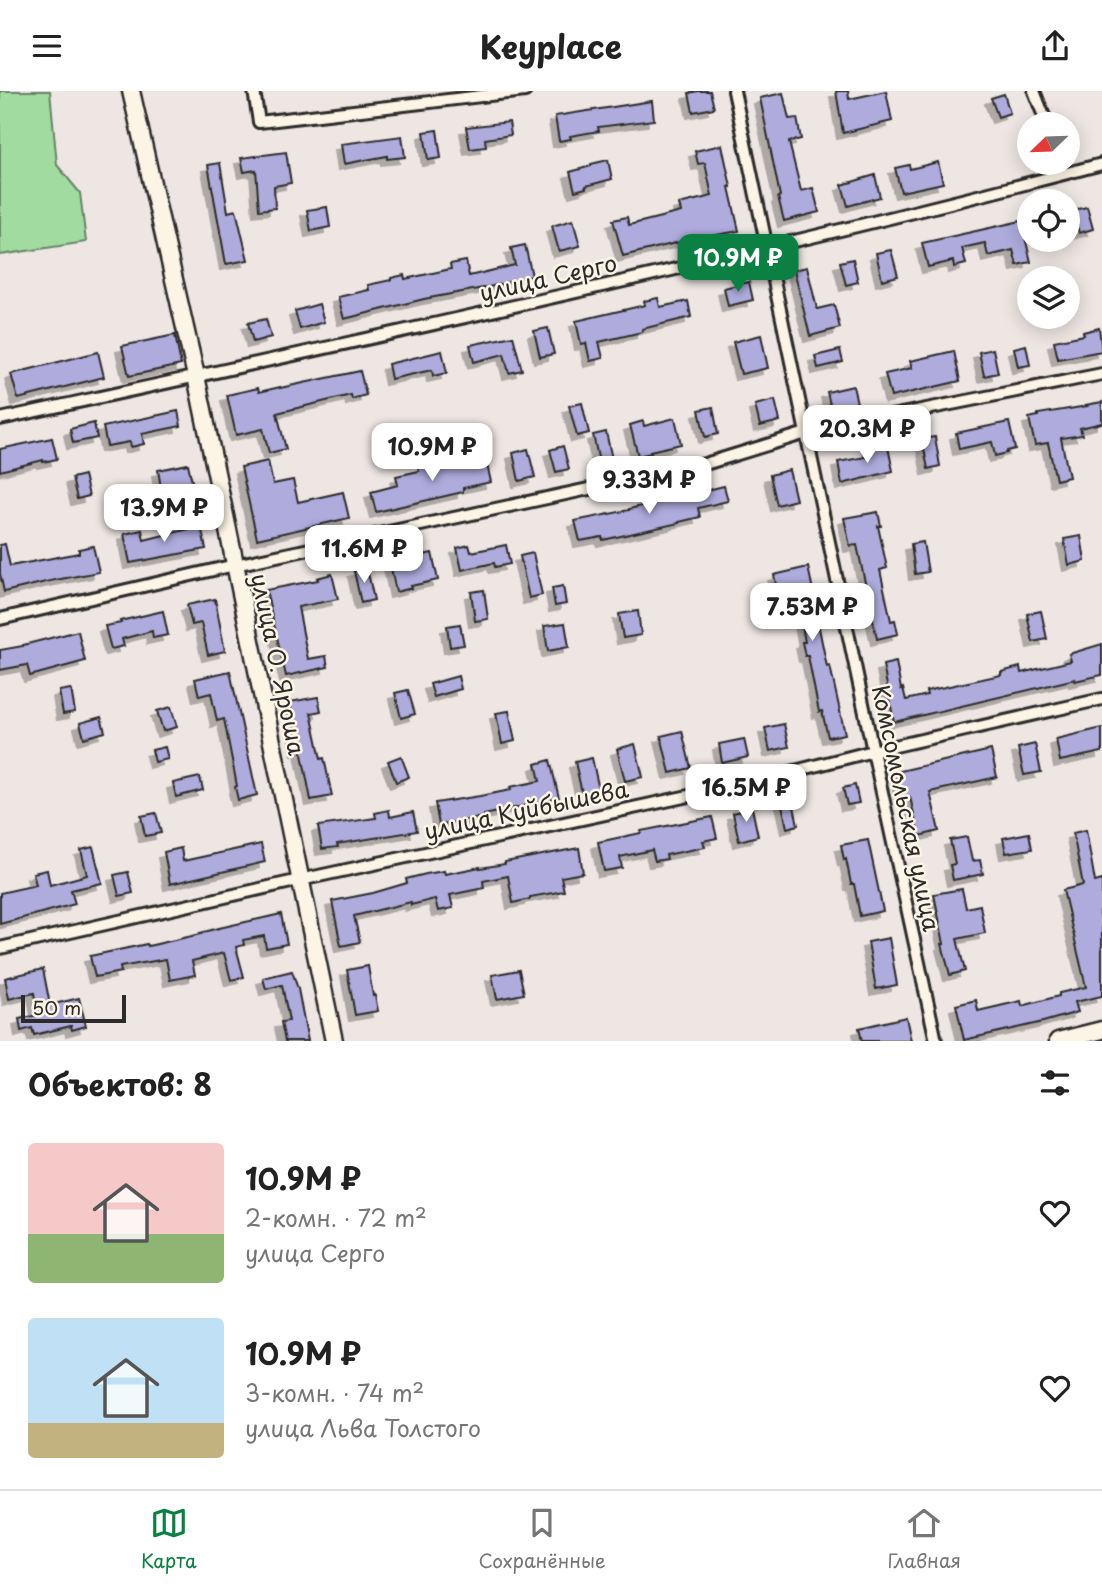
<!DOCTYPE html>
<html lang="ru">
<meta charset="utf-8">
<style>
:root{--surface:#fff;--page:#f6f6f6;--text:#222;--muted:#767676;--line:#e0e0e0;--accent:#0b8043}
body{margin:0;font-family:"Playpen Sans",sans-serif;background:var(--page);color:var(--text);height:100vh;display:flex;flex-direction:column;font-size:26px;white-space:nowrap}
*{box-sizing:border-box;margin:0}
p{font-size:23px;color:var(--muted)}
.icon{flex:none;width:38px;height:38px;fill:none;stroke:currentColor;stroke-width:2;stroke-linecap:round;stroke-linejoin:round}
.map{position:relative;height:950px;overflow:hidden}
.details{display:flex;flex-direction:column;background:var(--surface);flex:1}
.details>*{flex:none}
.needle{width:46px;rotate:247deg}
.fabs{position:absolute;left:1017px;top:21px;display:grid;gap:14px}
.fabs a{display:grid;place-items:center;width:63px;height:63px;border-radius:50%;background:var(--surface);box-shadow:0 4px 18px #0003;font-size:35px}
.scale{position:absolute;left:21px;bottom:18px;width:105px;box-sizing:border-box;padding-left:7px;border:4px solid #2b2b2b;border-top:0;font-size:19px;line-height:24px;white-space:nowrap;color:#2b2b2b;-webkit-text-stroke:5px #fcf5e5;paint-order:stroke}
.price{position:absolute;translate:-50% -60px;padding:0 16px;border-radius:14px;background:#fff;color:#222;font-size:23px;line-height:46px;filter:drop-shadow(0 2px 4px #0008)}
.price::after{content:'';position:absolute;left:50%;top:42px;width:21px;height:16px;margin-left:-10px;background:inherit;clip-path:polygon(0 0,100% 0,50% 100%)}
.price.active{background:var(--accent);color:#fff}
ul{padding:0;list-style:none}
li{display:flex;align-items:center;gap:21px;height:175px;padding:0 28px}
li span{display:grid;place-items:center;flex:none;width:196px;height:140px;border-radius:7px;color:#555}
li>.icon{margin-inline-start:auto}
span .icon{width:84px;height:84px;fill:#fffc;stroke-width:1}
li b{font-size:30px}
h2{display:flex;justify-content:space-between;align-items:center;height:84px;padding:0 28px;font-size:30px}
header{display:flex;justify-content:space-between;align-items:center;height:91px;padding:0 28px;background:var(--surface);font-size:32px;font-weight:700}
.tab-bar{display:flex;justify-content:space-around;align-items:center;height:98px;border-top:2px solid var(--line);background:var(--surface);font-size:19px;color:var(--muted)}
.tab-bar a{display:grid;justify-items:center;gap:4px}
.tab-bar .active{color:var(--accent)}
.map>svg:first-child{display:block}
</style>
<header><svg class="icon" aria-label="menu" viewBox="0 0 24 24"><path d="M4 6h16M4 12h16M4 18h16"/></svg>Keyplace<svg class="icon" aria-label="share" viewBox="0 0 24 24"><path d="M12 15V3M7 8l5-5 5 5M5 13v7h14v-7"/></svg></header>
<div class="map">
<svg width="1102" height="950" viewBox="0 0 1102 950">
<defs>
<filter id="shadow"><feDropShadow dx="-6" dy="6" stdDeviation="0" flood-color="#0004"/></filter>
</defs>
<rect width="100%" height="100%" fill="#ede6e3"/>
<filter id="ink" filterUnits="userSpaceOnUse"><feTurbulence type="fractalNoise" baseFrequency=".0143" numOctaves="2"/><feDisplacementMap in="SourceGraphic" scale="14" xChannelSelector="R" yChannelSelector="G"/><feConvolveMatrix kernelMatrix="1 2 1 2 8 2 1 2 1" color-interpolation-filters="sRGB"/></filter>
<g filter="url(#ink)">
<polygon fill="#a2dba0" stroke="#668366" stroke-width="2" points="0,0 50,0 57,74 80,102 86,151 0,164"/>
<g fill="#afabdd" stroke="#2b2b2b" stroke-width="2" filter="url(#shadow)">
<polygon points="698,0 710,0 714,17 693,21 689,2"/>
<polygon points="836,0 848,0 849,8 886,0 892,30 843,42"/>
<polygon points="783,2 789,28 797,27 801,48 789,51 801,100 813,97 819,121 784,130 778,106 780,105 760,7"/>
<polygon points="1004,3 1010,22 998,26 991,7"/>
<polygon points="652,10 654,29 598,36 599,40 570,45 571,48 559,50 555,25"/>
<polygon points="509,31 511,44 485,48 486,56 470,58 466,36"/>
<polygon points="437,39 441,67 428,69 424,41"/>
<polygon points="402,45 405,66 387,68 387,65 344,73 341,53"/>
<polygon points="722,54 731,96 729,96 739,140 688,149 623,165 613,129 627,126 629,134 681,121 679,113 712,105 705,72 698,73 695,60"/>
<polygon points="286,61 291,92 274,95 275,117 259,119 256,79 244,81 241,67"/>
<polygon points="608,69 612,88 586,95 586,97 575,100 570,81 591,75 591,73"/>
<polygon points="938,71 943,92 901,101 895,77 909,74 910,78"/>
<polygon points="220,72 228,121 236,119 248,169 226,173 208,74"/>
<polygon points="875,84 880,106 848,115 842,94"/>
<polygon points="327,116 330,136 311,140 307,119"/>
<polygon points="1087,116 1093,138 1079,142 1073,119"/>
<polygon points="573,129 580,155 559,160 552,135"/>
<polygon points="1021,130 1031,171 1017,174 1013,159 988,165 985,152 962,157 966,173 954,176 953,170 928,176 922,152"/>
<polygon points="525,154 532,185 489,196 424,208 344,228 338,206 369,199 368,194 391,189 391,187 404,184 405,188 451,178 450,173 466,170 469,185 515,174 511,157"/>
<polygon points="891,159 898,185 882,189 876,162"/>
<polygon points="853,168 858,191 846,194 840,171"/>
<polygon points="807,176 817,218 834,214 840,237 810,245 794,179"/>
<polygon points="749,191 753,209 728,215 724,197"/>
<polygon points="658,207 660,216 688,210 691,226 642,238 642,241 599,251 603,267 590,270 586,252 581,253 576,230 645,214 644,210"/>
<polygon points="319,213 324,231 300,238 295,220"/>
<polygon points="266,228 271,246 253,251 248,232"/>
<polygon points="548,237 554,263 540,266 534,240"/>
<polygon points="1099,237 1102,260 1058,268 1054,250 1084,244 1083,241"/>
<polygon points="175,244 181,274 129,285 122,255"/>
<polygon points="761,244 768,277 741,283 733,251"/>
<polygon points="513,245 522,279 509,282 504,263 474,271 470,254"/>
<polygon points="1026,254 1030,274 1018,276 1014,257"/>
<polygon points="993,258 998,282 984,285 979,261"/>
<polygon points="840,259 843,271 818,277 815,265"/>
<polygon points="442,260 447,282 433,285 432,279 391,288 388,273"/>
<polygon points="954,260 960,290 891,306 885,283 912,277 910,270"/>
<polygon points="98,261 104,286 18,308 11,283"/>
<polygon points="360,280 366,304 352,308 351,304 277,322 286,358 269,362 263,338 236,344 227,304 258,297 259,301 280,296 280,297"/>
<polygon points="853,295 857,312 831,318 827,301"/>
<polygon points="775,309 780,330 760,335 755,314"/>
<polygon points="1102,311 1102,332 1080,337 1082,344 1061,347 1069,386 1056,389 1048,352 1035,354 1029,327 1038,325 1038,323 1087,315 1086,314"/>
<polygon points="582,312 589,342 577,345 569,315"/>
<polygon points="713,316 718,343 705,346 699,319"/>
<polygon points="178,320 181,335 142,343 144,353 131,356 130,351 107,355 103,336"/>
<polygon points="675,327 681,353 650,360 651,362 638,365 630,334 643,330 644,335"/>
<polygon points="1009,331 1015,358 1007,360 1007,362 995,365 992,351 959,358 956,342"/>
<polygon points="94,332 97,347 73,352 70,338"/>
<polygon points="606,341 612,368 599,371 593,344"/>
<polygon points="935,346 940,375 928,378 922,348"/>
<polygon points="52,347 57,368 43,371 43,369 0,380 0,358"/>
<polygon points="887,351 893,380 842,393 838,371 871,365 869,355"/>
<polygon points="563,355 569,378 556,381 550,359"/>
<polygon points="528,358 535,386 519,390 513,362"/>
<polygon points="454,363 457,376 486,369 491,391 463,397 463,401 376,421 371,401 398,394 396,385 419,380 418,376 444,369 443,366"/>
<polygon points="268,370 273,393 293,389 298,411 343,401 349,427 257,448 241,376"/>
<polygon points="188,373 196,408 164,415 158,379"/>
<polygon points="789,379 796,409 777,414 770,384"/>
<polygon points="84,384 89,405 77,408 72,387"/>
<polygon points="724,395 728,410 698,417 700,426 679,431 679,432 603,449 602,446 580,450 575,430 629,419 629,418"/>
<polygon points="878,421 881,435 878,435 887,477 880,479 891,530 895,529 898,543 877,548 857,454 850,455 844,427"/>
<polygon points="201,435 206,458 130,472 124,443 142,439 144,449"/>
<polygon points="1081,445 1085,470 1069,474 1064,448"/>
<polygon points="923,451 928,481 915,483 911,453"/>
<polygon points="5,453 10,475 79,462 79,458 93,455 99,481 50,490 4,501 0,483 0,454"/>
<polygon points="469,454 471,461 506,454 510,473 495,476 494,472 462,479 457,457"/>
<polygon points="432,462 438,489 411,495 412,497 396,501 390,472"/>
<polygon points="533,462 542,504 529,507 520,465"/>
<polygon points="808,476 820,532 818,532 827,576 830,575 845,643 828,646 822,620 819,621 808,565 805,565 802,551 805,551 801,529 791,531 785,502 778,503 774,484"/>
<polygon points="367,477 374,509 361,512 354,480"/>
<polygon points="332,483 338,508 298,516 308,568 326,565 328,576 286,585 266,499 318,489 317,487"/>
<polygon points="563,495 566,513 555,515 552,497"/>
<polygon points="484,499 488,528 475,530 471,501"/>
<polygon points="215,508 225,560 208,564 201,532 192,534 187,514"/>
<polygon points="163,520 168,544 153,547 152,540 122,548 124,555 111,558 105,535 121,532 120,530"/>
<polygon points="638,520 641,544 623,547 619,523"/>
<polygon points="1041,520 1047,548 1033,551 1027,523"/>
<polygon points="565,532 569,556 548,560 544,535"/>
<polygon points="460,533 464,554 450,556 447,535"/>
<polygon points="78,540 85,570 30,585 27,574 0,579 0,559 23,555 23,554"/>
<polygon points="1102,553 1102,584 1075,590 1075,588 894,631 883,574 896,571 901,598 903,597 906,609 927,604 926,600 1001,584 1001,581 1020,576 1021,582 1071,570 1069,563"/>
<polygon points="230,580 257,704 238,709 235,696 237,695 224,628 217,630 211,602 199,605 195,588"/>
<polygon points="458,585 461,598 434,606 430,593"/>
<polygon points="71,598 75,621 63,623 59,600"/>
<polygon points="408,599 415,623 401,627 395,602"/>
<polygon points="318,606 321,620 311,622 321,668 324,667 332,705 311,709 301,658 298,658 290,611"/>
<polygon points="171,616 177,636 163,640 157,620"/>
<polygon points="509,620 515,650 502,653 496,622"/>
<polygon points="101,626 105,641 84,647 80,632"/>
<polygon points="784,633 789,656 770,660 765,637"/>
<polygon points="1102,637 1102,661 1060,670 1056,648"/>
<polygon points="682,640 691,677 670,682 661,645"/>
<polygon points="744,648 748,666 722,672 719,653"/>
<polygon points="635,653 643,686 625,690 617,658"/>
<polygon points="1035,653 1041,681 1024,684 1018,657"/>
<polygon points="165,656 168,668 155,671 152,659"/>
<polygon points="991,659 997,686 930,701 939,740 919,745 910,706 902,708 896,681"/>
<polygon points="401,665 409,686 396,691 388,670"/>
<polygon points="592,667 599,699 582,702 575,671"/>
<polygon points="550,669 559,707 484,724 484,726 439,734 435,712 480,705 511,699 510,696 540,690 536,673"/>
<polygon points="200,686 203,699 176,706 173,692"/>
<polygon points="855,694 859,712 847,714 843,697"/>
<polygon points="792,706 798,734 787,737 781,709"/>
<polygon points="752,717 758,745 739,750 733,722"/>
<polygon points="389,719 390,726 413,721 417,740 337,753 338,756 322,758 318,735 376,727 375,722"/>
<polygon points="156,722 161,742 145,745 141,725"/>
<polygon points="712,726 717,747 703,750 705,756 666,764 667,768 655,770 652,759 620,766 622,777 604,780 598,751 641,742 641,740"/>
<polygon points="1086,739 1095,791 1102,789 1102,820 1099,821 1102,832 1102,905 1075,911 1078,921 1043,931 964,949 956,914 976,909 978,920 1021,910 1022,915 1059,905 1059,902 1086,896 1063,799 1083,794 1073,742"/>
<polygon points="1029,742 1032,758 1006,762 1003,747"/>
<polygon points="967,746 972,770 980,769 983,783 953,789 950,774 955,773 950,749"/>
<polygon points="868,749 883,820 860,825 854,793 851,793 846,768 844,769 841,754"/>
<polygon points="261,753 265,771 170,793 164,761 181,757 183,770"/>
<polygon points="93,756 102,792 71,799 75,813 0,833 0,802 36,794 33,782 47,779 50,794 87,784 81,759"/>
<polygon points="579,757 583,782 561,786 564,800 530,806 530,808 513,812 508,785 483,790 484,797 450,804 453,817 438,820 435,808 411,814 411,811 354,825 360,851 341,855 332,810 373,802 407,792 406,788 426,783 444,780 445,783 480,776 480,777 505,773 505,771"/>
<polygon points="128,781 133,802 119,805 114,784"/>
<polygon points="962,798 966,817 980,814 985,842 957,848 965,880 950,884 942,853 944,853 934,803"/>
<polygon points="281,823 287,853 266,857 264,845 243,849 244,854 236,856 244,886 231,889 224,862 192,870 195,884 170,889 166,868 120,876 121,881 95,886 90,865 147,853 148,855 201,843 200,842 219,837"/>
<polygon points="889,847 897,894 876,898 868,851"/>
<polygon points="368,875 373,905 375,904 378,920 355,924 347,879"/>
<polygon points="43,878 50,914 79,907 86,935 72,939 71,935 34,944 32,937 21,940 19,928 38,924 34,902 9,908 5,887"/>
<polygon points="519,879 524,903 497,908 492,884"/>
<polygon points="292,880 298,898 308,950 285,950 281,931 289,930 282,894 266,898 263,887"/>
<polygon points="906,926 911,950 862,950 859,937"/>
</g>
<g fill="none" stroke-linecap="round" stroke-linejoin="round">
<defs>
<g id="street">
<polyline points="254,0 259,31 525,0"/>
<polyline points="734,0 873,660 936,950"/>
<polyline points="1034,0 1047,33"/>
<path d="M0,328c368,-80 737,-159 1102,-255"/>
<polyline points="0,528 235,474 705,373 806,342 1102,283"/>
<polyline points="0,857 300,789 744,693 873,660 1102,608"/>
</g>
<g id="secondary">
<polyline points="131,0 196,285 334,950"/>
<polyline points="1058,950 1102,939"/>
</g>
</defs>
<use href="#street" stroke="#2b2b2b" stroke-width="16"/>
<use href="#secondary" stroke="#2b2b2b" stroke-width="21"/>
<use href="#street" stroke="#fcf5e5" stroke-width="10"/>
<use href="#secondary" stroke="#fcf5e5" stroke-width="16"/>
</g>
</g>
<g text-anchor="middle" dominant-baseline="central" stroke-width="5" stroke-linejoin="round" paint-order="stroke">
<g font-size="23" fill="#2b2b2b" stroke="#fcf5e5">
<text transform="translate(548 186) rotate(-13)">улица Серго</text>
<text transform="translate(279 573) rotate(78)">улица О. Яроша</text>
<text transform="translate(907 717) rotate(78)">Комсомольская улица</text>
<text transform="translate(526 718) rotate(-12)">улица Куйбышева</text>
</g>
</g>
</svg>
<div class="fabs">
<a><svg class="needle" viewBox="-14 -14 28 28"><path d="M0-13l5 13h-10z" fill="#e53935"/><path d="M0 13l5-13h-10z" fill="#767676"/></svg></a>
<a><svg class="icon" aria-label="locate" viewBox="0 0 24 24"><circle cx="12" cy="12" r="6"/><path d="M12 2v4M12 18v4M2 12h4M18 12h4"/></svg></a>
<a><svg class="icon" aria-label="layers" viewBox="0 0 24 24"><path d="M12 4l9 5-9 5-9-5zM3 14l9 5 9-5"/></svg></a>
</div>
<div class="scale">50 m</div>
<b class="price active" style="left:738px;top:203px">10.9M ₽</b>
<b class="price" style="left:867px;top:374px">20.3M ₽</b>
<b class="price" style="left:432px;top:392px">10.9M ₽</b>
<b class="price" style="left:649px;top:425px">9.33M ₽</b>
<b class="price" style="left:164px;top:453px">13.9M ₽</b>
<b class="price" style="left:364px;top:494px">11.6M ₽</b>
<b class="price" style="left:812px;top:552px">7.53M ₽</b>
<b class="price" style="left:746px;top:733px">16.5M ₽</b>
</div>
<section class="details">
<h2>Объектов: 8<svg class="icon" aria-label="filters" viewBox="0 0 24 24"><path d="M4 7h16M4 17h16"/><circle cx="9" cy="7" r="2"/><circle cx="15" cy="17" r="2"/></svg></h2>
<ul>
<li><span style="background:linear-gradient(#f6c9c9 65%,#8fb573 0)"><svg class="icon" aria-label="home" viewBox="0 0 24 24"><path d="M3 11l9-7 9 7M6 9v11h12V9"/></svg></span><div><b>10.9M ₽</b><p>2-комн. · 72 m²</p><p>улица Серго</p></div><svg class="icon" aria-label="heart" viewBox="0 0 24 24"><path d="M12 20l-8-8c-3-5 5-10 8-4 3-6 11-1 8 4z"/></svg></li>
<li><span style="background:linear-gradient(#bfe0f5 75%,#c2b280 0)"><svg class="icon" aria-label="home" viewBox="0 0 24 24"><path d="M3 11l9-7 9 7M6 9v11h12V9"/></svg></span><div><b>10.9M ₽</b><p>3-комн. · 74 m²</p><p>улица Льва Толстого</p></div><svg class="icon" aria-label="heart" viewBox="0 0 24 24"><path d="M12 20l-8-8c-3-5 5-10 8-4 3-6 11-1 8 4z"/></svg></li>
</ul>
</section>
<nav class="tab-bar">
<a class="active"><svg class="icon" aria-label="map" viewBox="0 0 24 24"><path d="M3 6l6-2 6 2 6-2v14l-6 2-6-2-6 2zM9 4v14M15 6v14"/></svg>Карта</a>
<a><svg class="icon" aria-label="saved" viewBox="0 0 24 24"><path d="M7 4h10v16l-5-4-5 4z"/></svg>Сохранённые</a>
<a><svg class="icon" aria-label="home" viewBox="0 0 24 24"><path d="M3 11l9-7 9 7M6 9v11h12V9"/></svg>Главная</a>
</nav>
